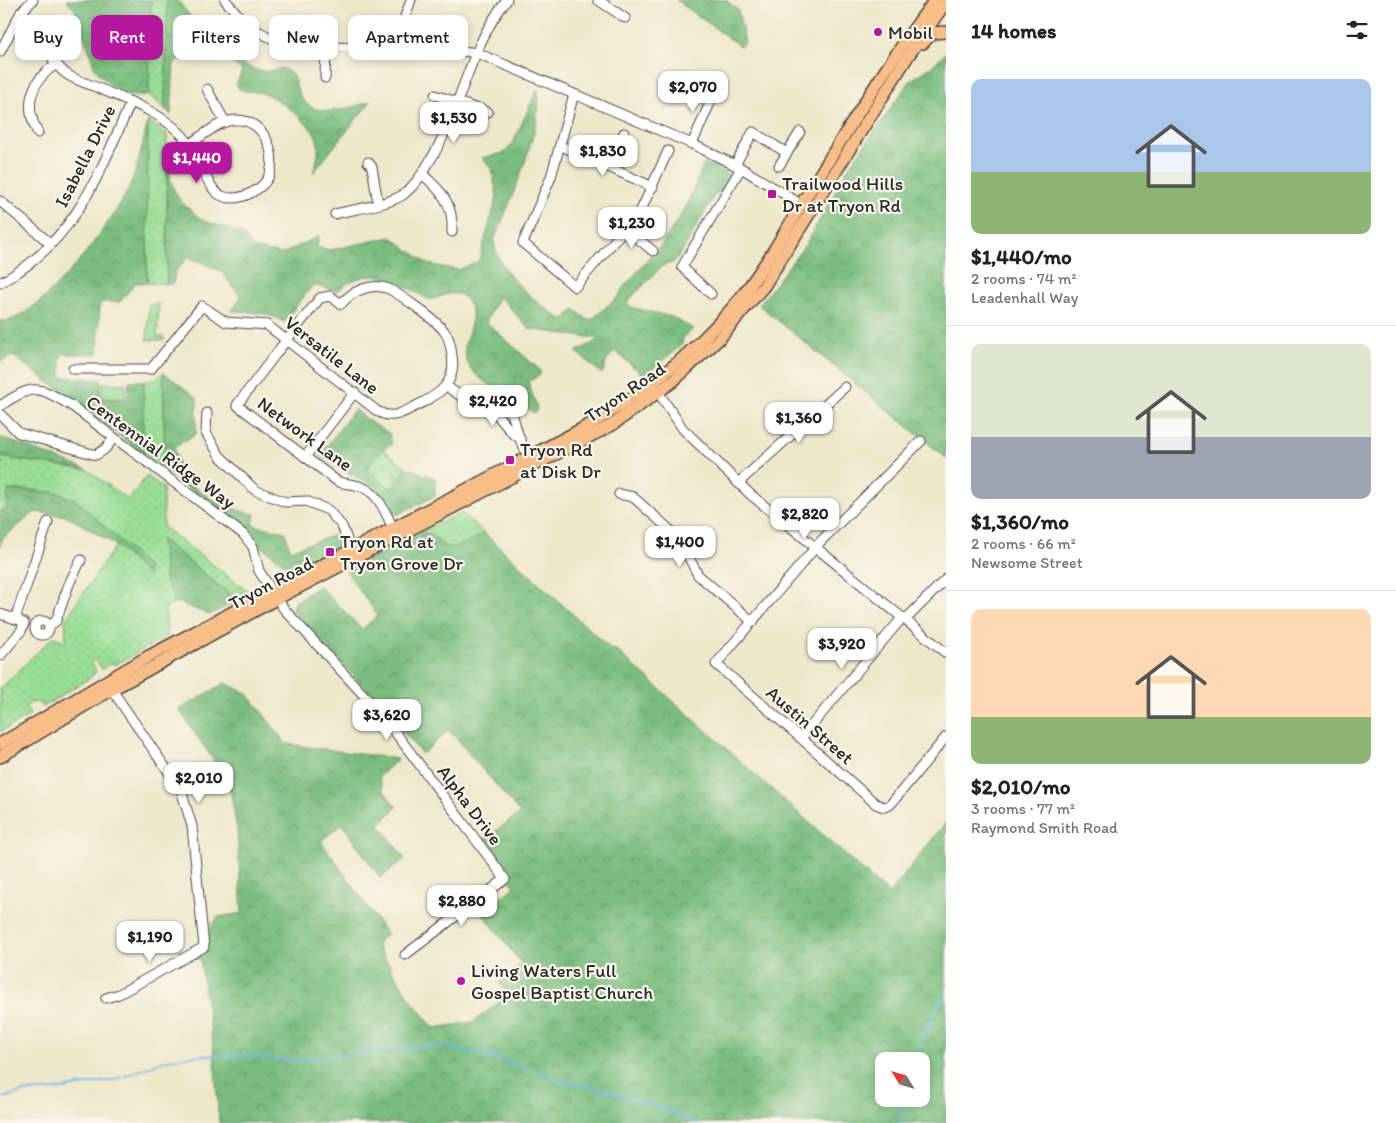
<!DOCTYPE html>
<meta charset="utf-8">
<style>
:root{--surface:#fff;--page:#f2f2f2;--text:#222;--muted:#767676;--line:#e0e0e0;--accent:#b5179e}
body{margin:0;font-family:Itim,sans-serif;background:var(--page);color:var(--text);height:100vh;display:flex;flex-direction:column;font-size:19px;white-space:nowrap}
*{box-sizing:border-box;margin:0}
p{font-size:16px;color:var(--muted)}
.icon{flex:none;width:28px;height:28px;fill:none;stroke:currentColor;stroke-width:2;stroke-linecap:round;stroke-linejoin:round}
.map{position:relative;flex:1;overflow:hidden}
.side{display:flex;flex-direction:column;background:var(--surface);width:450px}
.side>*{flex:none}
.banner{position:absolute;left:15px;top:15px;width:475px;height:45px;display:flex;gap:10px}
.needle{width:32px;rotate:307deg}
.buttons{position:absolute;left:875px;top:1052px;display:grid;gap:10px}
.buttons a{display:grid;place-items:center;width:55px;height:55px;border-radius:10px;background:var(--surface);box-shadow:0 2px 8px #0003;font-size:25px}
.price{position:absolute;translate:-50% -42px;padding:0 11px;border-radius:10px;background:#fff;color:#222;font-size:16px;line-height:32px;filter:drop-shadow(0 1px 2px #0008)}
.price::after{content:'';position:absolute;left:50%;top:30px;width:15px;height:11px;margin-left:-8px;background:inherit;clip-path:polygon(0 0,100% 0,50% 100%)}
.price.active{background:var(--accent);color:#fff}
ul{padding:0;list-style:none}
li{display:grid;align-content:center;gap:10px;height:265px;padding:0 25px}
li+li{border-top:1px solid var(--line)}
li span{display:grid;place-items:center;height:155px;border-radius:10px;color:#555}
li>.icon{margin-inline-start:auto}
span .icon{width:90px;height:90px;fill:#fffc;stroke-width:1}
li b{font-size:21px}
h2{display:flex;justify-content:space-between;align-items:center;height:60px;padding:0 25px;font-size:21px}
.pill{padding:0 18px;border-radius:10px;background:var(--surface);box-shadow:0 2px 8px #0003;font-size:18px;line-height:45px}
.pill.active{background:var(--accent);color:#fff}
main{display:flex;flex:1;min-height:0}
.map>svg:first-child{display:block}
</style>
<main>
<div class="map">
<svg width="946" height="1123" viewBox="0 0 946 1123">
<defs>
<pattern id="grass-dots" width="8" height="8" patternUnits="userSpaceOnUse" patternTransform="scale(1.25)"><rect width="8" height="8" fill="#98de96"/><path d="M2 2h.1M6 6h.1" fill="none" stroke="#83bf81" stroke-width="1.8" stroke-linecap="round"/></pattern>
<pattern id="forest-crowns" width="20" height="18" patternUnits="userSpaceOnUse" patternTransform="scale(1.25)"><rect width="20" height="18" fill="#7abd7f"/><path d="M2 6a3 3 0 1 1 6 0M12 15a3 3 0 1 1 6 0" fill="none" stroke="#649a68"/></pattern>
<pattern id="cemetery-stones" width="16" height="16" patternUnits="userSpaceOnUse" patternTransform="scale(1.25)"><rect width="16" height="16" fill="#98de96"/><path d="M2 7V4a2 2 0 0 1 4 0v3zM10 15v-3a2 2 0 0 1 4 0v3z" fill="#83bf81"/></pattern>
<pattern id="park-crowns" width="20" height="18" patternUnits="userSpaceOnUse" patternTransform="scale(1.25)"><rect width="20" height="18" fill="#98de96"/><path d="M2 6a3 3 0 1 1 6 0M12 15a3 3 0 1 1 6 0" fill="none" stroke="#83bf81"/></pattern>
</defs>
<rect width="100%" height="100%" fill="#fbf7ec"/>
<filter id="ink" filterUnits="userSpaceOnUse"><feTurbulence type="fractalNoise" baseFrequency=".02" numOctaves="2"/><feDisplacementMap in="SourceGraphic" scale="10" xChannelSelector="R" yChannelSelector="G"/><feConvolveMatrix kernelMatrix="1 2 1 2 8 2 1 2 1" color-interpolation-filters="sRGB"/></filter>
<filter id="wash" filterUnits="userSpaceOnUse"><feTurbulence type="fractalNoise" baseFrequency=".0096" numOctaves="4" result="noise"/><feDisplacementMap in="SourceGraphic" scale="20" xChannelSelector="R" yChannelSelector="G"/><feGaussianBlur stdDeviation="1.12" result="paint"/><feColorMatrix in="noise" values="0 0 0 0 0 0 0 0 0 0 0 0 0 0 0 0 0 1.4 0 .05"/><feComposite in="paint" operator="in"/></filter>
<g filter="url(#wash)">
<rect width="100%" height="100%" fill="#efe7cb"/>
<g fill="url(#grass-dots)" stroke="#628460">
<polygon points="151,0 167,0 165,109 149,95"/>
<polygon points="148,121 167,134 167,284 147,283"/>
<polygon points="163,372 165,470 143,453 144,381 157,378"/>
<polygon points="1,457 88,470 128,500 147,476 163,488 163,527 249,592 237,600 161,539 166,583 177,602 165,608 168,636 117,664 109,664 102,669 95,659 91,662 96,671 91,677 43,707 40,703 33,702 25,706 30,715 0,732 0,689 53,637 66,641 65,620 116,545 148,575 64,494 33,490 8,490 6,511 0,511"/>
<path d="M461,512l23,21c-10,6 -30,21 -42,12 -4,-3 -6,-8 -11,-11l-15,1z"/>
</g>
<g fill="url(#forest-crowns)" stroke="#527455" fill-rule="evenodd">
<polygon points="66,0 151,0 149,95 133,96 118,91 103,78 95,69 75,10"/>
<path d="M167,0h11c19,27 66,85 103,68 14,4 12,11 17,23 12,31 50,18 73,10l-58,72c4,-11 7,-22 4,-34 -4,-14 -41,-43 -55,-46 -8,-2 -15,-1 -23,-4l-3,-4 6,-14 -2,-3 -31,-19 -19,4 -16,10 -3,52 -6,-6z"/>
<polygon points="676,0 726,0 738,10 745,42 740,46"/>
<polygon points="946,52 946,458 759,305 806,244 849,167 910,81 931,67"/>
<path d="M537,90c11,26 -31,122 -43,150 2,32 42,62 67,79l4,-1 9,-9 14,11h3l27,-23 5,-9 39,-44 24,-37 18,-43 11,2 16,10 -8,15 -8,3 -32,56 -9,12 -12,4 -35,36 3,5 42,10 21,12 -10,9 -1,7 -38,31 -29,-25 -8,9 -5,14 -26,-22 24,-13 -71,-10 -30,-33 -13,26 54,48v5l-12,7 9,25 -1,5h-4c-4,-2 -7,-7 -11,-9 -18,-12 -54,-24 -56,-50 -2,-22 19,-35 -3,-58 -19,-5 -22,6 -34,4 -34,-18 -56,-37 -91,-8l-24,-6 -29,37c-16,-10 -33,-10 -52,-11l9,-14 -20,-26 -33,-14 -13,15 -2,12h-6v-136c5,8 3,13 3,22 -1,14 8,30 18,38 5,4 10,9 15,12 17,9 42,7 49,28l30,6 37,-18 -2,11 13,3 61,-13 37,27 30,6 21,-9 18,-65 -5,-27 -10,-11 21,-5 9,-8z"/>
<path d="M148,121l-1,162h-12l-15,19h-20l-2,52h-37v23l40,3 -1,19 28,1 1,-19h15l-1,72 -127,-95 -5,-2 -11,6v-41c37,4 118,-105 131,-138 8,-19 12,-42 17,-62z"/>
<path d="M163,372l34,26 -1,36 -22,14c2,7 6,25 10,29 18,20 46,33 71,37l-2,11 32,7 5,18 48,-16 1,13 -46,24 -128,-101z"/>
<polygon points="355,409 373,424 389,433 392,444 383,449 391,489 407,468 435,478 435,496 396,515 373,485 338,468 320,455"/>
<polygon points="0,437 88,470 1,457"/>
<polygon points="8,490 53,492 75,499 148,567 148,575 116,545 67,516 35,512 3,538 0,547 0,511 6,511"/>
<path d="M426,533l8,3 9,10c15,4 29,-6 41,-13l129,118 2,-2 274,245 57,-72v301h-727l-5,-70 -15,-99 7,-4 4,-21 8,-12 24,-4 -5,-84 -8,-46 -50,-73 46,-27 23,11 38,50 112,15 -19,18 4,13 14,17 -18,17 26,35 -25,19 -38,-54 -21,17 66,93 -9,8v5l35,56 21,25 39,-6 36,-27 -10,-13 23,-18 -40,-51 32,-26 -32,-46 38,-28 -71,-83 -27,24 -53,-62 -77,-81 2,-8 25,-17 43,43 16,-13 -32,-45 70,-36zM884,1061h37v38h-37z"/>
<polygon points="161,539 237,600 210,615 177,602 166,583"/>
</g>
<polygon fill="url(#cemetery-stones)" stroke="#628460" points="383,449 407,468 391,489 366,470"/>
<polygon fill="url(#park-crowns)" stroke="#628460" points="149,304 159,304 157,337 164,337 164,340 147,340"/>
<polygon fill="#98de96" stroke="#628460" points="103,383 126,384 126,398 102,398"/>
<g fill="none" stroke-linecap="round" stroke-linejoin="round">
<g stroke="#6abae5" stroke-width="2">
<polyline points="913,1061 922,1037 946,991"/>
<polyline points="0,1099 23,1092 55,1090 115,1080 167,1060 190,1056 233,1055 297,1061 433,1045 489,1056 556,1079 601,1089 649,1104 698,1123"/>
<polyline points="900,1123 902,1099"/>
</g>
</g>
</g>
<g filter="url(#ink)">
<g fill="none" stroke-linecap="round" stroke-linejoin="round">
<defs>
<g id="minor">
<polyline points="225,0 247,25 278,42 302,47 441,48 477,53 692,144 741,168 802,205"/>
<polyline points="598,0 625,18"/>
<path d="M21,12c22,16 24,45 44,61 9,7 21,10 31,14 30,13 63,24 86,48 13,13 26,55 38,60 17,9 45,-5 50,-22 8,-27 -13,-62 -45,-51 -12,4 -24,15 -35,22"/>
<polyline points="399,48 399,33 411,0"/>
<polyline points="0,52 21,12 33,0"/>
<polyline points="325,78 326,47"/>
<polyline points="207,89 225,122"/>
<polyline points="574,94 551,177 523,243 575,287 641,210 668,151"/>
<polyline points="435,95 488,112"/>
<path d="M38,133c-15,-28 -7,-52 18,-69"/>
<polyline points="692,144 710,103 711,87"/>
<polyline points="561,146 653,187"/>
<polyline points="368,162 372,167 378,203"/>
<polyline points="735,165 753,132 787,153"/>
<polyline points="608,166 624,133"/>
<polyline points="779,166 800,132"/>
<path d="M422,174c20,17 32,31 30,58"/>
<polyline points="0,201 51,244"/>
<path d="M335,214c19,-5 54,-9 69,-20 10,-8 18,-19 24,-30 33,-51 40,-117 79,-164"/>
<polyline points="626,229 653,251"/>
<path d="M0,283c75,-41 98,-107 131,-181"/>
<polyline points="711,294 682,267 741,168"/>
<path d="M73,369h78l51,-63 24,16 41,3 110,86c15,9 25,2 39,-5 22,-11 41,-22 36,-50 -1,-8 -2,-18 -8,-25 -8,-11 -42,-35 -55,-42 -17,-7 -37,2 -48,15l-11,-8 -10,2 -39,49 -44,58 100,76c8,4 14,2 22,5 19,5 26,26 34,42"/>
<path d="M446,386l16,11 23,3 8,-2c24,9 19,23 27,41 2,6 6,12 9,17"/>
<polyline points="656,389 683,429 751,495 946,653"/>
<polyline points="485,400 512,433 518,437"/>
<path d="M0,406c35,-23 37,-20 72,0l171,128 10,13 6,24 25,38 99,107 111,148 11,15 -100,76"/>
<polyline points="207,413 206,433 220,456 255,490 285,502 306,501 328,510 342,526 351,550"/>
<polyline points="0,414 19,433 96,455 105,449 114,438"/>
<polyline points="921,441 820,542 716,664 876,804 884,807 890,805 946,737"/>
<polyline points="305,457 355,392"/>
<polyline points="738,483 845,387"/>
<polyline points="619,494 633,497 678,537 698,575 753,622"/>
<polyline points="0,614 19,620"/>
<polyline points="15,619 48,522"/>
<circle cx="42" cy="628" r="7"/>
<polyline points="49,626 56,621 69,584 81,560"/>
<polyline points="0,656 21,631 24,623"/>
<polyline points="801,738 902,618 908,617 946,579"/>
<polyline points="106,998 119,994 204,947 192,826 181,790 112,690"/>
</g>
<g id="major">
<polyline points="923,43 932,33 946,32"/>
<path d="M0,744l149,-88 431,-226c58,-32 109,-72 153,-123 28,-33 49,-70 71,-107 42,-67 83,-137 131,-200"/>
<polyline points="0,757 102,695 276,599 612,425 672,382 719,339 764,286 908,56 946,2"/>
</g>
</defs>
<use href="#minor" stroke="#484743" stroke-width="11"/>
<use href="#major" stroke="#484743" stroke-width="14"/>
<use href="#minor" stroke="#fff" stroke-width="9"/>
<use href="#major" stroke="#f8bd89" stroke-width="11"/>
</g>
</g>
<g fill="#b5179e" stroke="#fbf7ec" stroke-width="2">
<circle cx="878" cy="32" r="5"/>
<rect x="767" y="189" width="10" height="10" rx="2.5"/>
<rect x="505" y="455" width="10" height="10" rx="2.5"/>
<rect x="325" y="547" width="10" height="10" rx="2.5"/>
<circle cx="461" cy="981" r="5"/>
</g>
<g text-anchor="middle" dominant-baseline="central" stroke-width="4.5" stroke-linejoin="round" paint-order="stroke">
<g font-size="19" fill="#2b2b2b" stroke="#fbf7ec" text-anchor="start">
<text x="888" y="32">Mobil</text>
<text x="782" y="183">Trailwood Hills<tspan x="782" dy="22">Dr at Tryon Rd</tspan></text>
<text x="520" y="449">Tryon Rd<tspan x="520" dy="22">at Disk Dr</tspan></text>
<text x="340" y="541">Tryon Rd at<tspan x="340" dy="22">Tryon Grove Dr</tspan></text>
<text x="471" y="970">Living Waters Full<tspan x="471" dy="22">Gospel Baptist Church</tspan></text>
</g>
<g font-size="19" fill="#2b2b2b" stroke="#fbf7ec">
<text transform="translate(85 156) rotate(-63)">Isabella Drive</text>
<text transform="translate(332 355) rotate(38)">Versatile Lane</text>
<text transform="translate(625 392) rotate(-34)">Tryon Road</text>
<text transform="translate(305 434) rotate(36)">Network Lane</text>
<text transform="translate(161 452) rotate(36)">Centennial Ridge Way</text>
<text transform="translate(271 583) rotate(-28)">Tryon Road</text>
<text transform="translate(810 725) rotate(41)">Austin Street</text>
<text transform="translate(470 805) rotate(53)">Alpha Drive</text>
</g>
</g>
</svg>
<div class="buttons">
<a><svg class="needle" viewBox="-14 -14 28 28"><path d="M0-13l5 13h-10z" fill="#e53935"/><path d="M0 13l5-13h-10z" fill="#767676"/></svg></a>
</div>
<b class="price" style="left:693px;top:113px">$2,070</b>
<b class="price" style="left:454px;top:144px">$1,530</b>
<b class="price" style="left:603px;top:177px">$1,830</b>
<b class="price active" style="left:197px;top:184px">$1,440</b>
<b class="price" style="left:632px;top:249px">$1,230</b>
<b class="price" style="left:493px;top:427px">$2,420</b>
<b class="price" style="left:799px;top:444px">$1,360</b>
<b class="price" style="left:805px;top:540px">$2,820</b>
<b class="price" style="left:680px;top:568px">$1,400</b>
<b class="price" style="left:842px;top:670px">$3,920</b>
<b class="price" style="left:387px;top:741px">$3,620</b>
<b class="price" style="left:199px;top:804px">$2,010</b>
<b class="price" style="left:462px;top:927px">$2,880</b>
<b class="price" style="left:150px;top:963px">$1,190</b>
<div class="banner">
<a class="pill">Buy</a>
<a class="pill active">Rent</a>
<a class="pill">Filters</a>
<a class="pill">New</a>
<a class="pill">Apartment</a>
</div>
</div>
<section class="side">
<h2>14 homes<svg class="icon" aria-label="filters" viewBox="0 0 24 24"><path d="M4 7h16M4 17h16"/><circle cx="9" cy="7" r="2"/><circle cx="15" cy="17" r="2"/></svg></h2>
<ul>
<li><span style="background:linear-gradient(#a9c7e8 60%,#8fb573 0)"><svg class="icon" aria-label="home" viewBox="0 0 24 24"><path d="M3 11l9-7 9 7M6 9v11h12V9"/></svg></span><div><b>$1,440/mo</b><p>2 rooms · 74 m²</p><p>Leadenhall Way</p></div></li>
<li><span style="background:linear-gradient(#dfe7d0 60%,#9aa5b1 0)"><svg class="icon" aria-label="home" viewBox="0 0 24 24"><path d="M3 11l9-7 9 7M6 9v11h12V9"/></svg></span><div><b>$1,360/mo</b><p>2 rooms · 66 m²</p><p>Newsome Street</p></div></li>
<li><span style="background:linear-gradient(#ffd9b3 70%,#8fb573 0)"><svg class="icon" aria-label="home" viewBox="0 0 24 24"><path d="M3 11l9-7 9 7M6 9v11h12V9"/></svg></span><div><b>$2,010/mo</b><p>3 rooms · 77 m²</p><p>Raymond Smith Road</p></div></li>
</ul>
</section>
</main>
